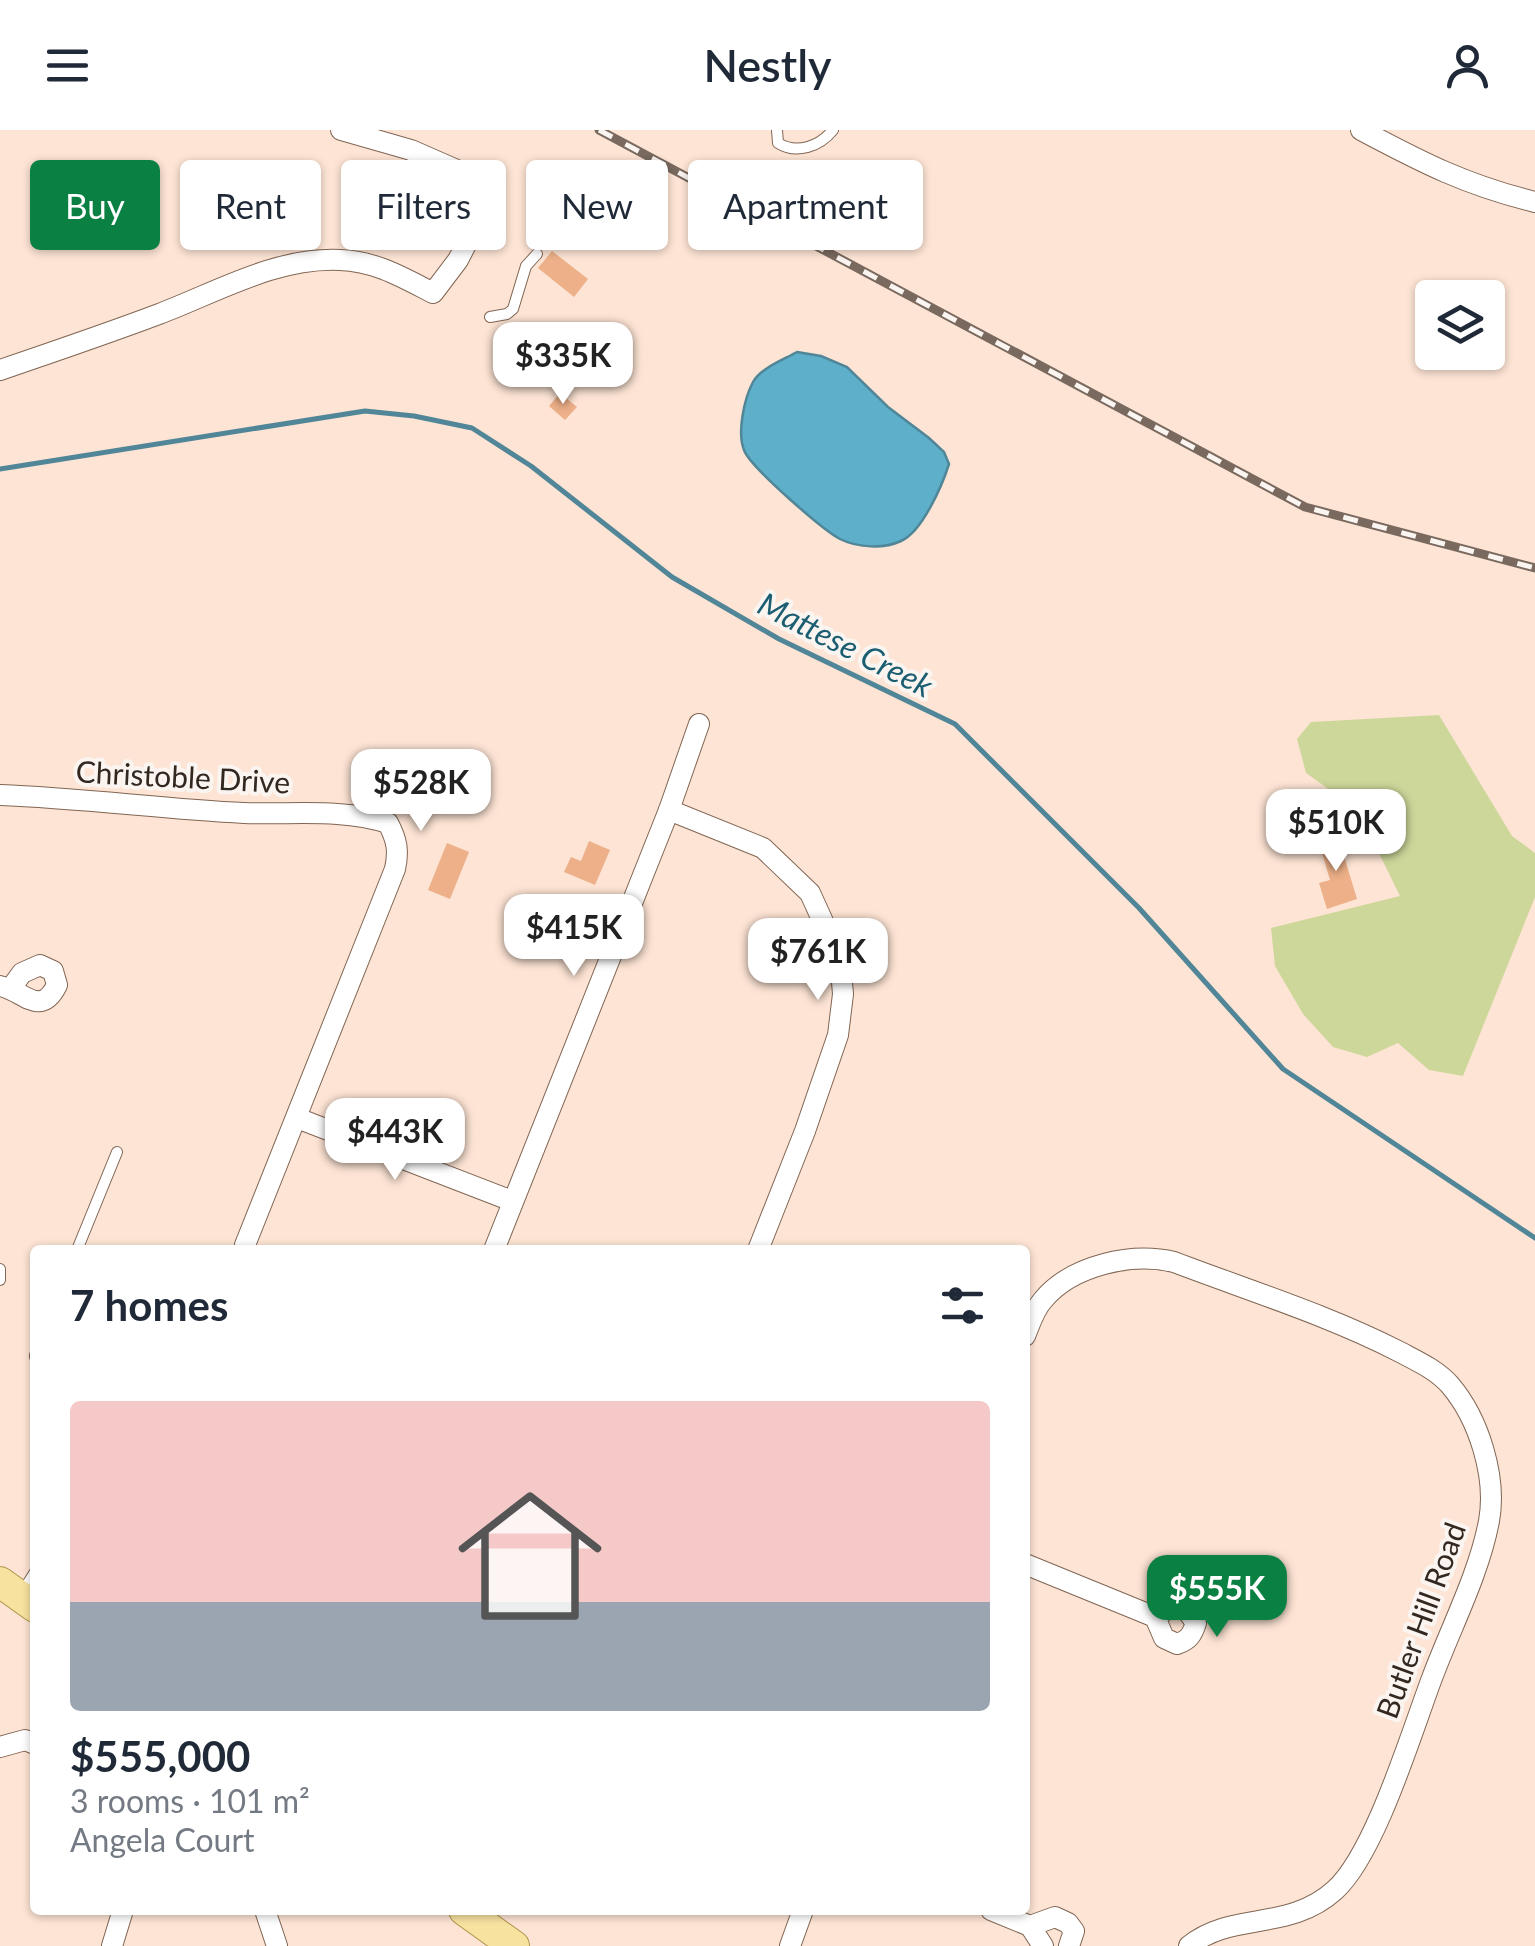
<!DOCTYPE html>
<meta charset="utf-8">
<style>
:root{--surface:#fff;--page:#f6f6f7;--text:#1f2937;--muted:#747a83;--accent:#0b8043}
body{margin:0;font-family:Lato,sans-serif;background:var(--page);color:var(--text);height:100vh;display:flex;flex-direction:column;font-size:38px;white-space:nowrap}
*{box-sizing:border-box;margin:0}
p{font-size:32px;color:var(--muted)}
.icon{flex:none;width:55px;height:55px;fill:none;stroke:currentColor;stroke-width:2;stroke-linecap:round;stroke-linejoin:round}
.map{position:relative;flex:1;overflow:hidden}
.sheet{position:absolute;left:30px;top:1115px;width:1000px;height:670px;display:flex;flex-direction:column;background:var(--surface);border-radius:10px;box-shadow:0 2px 8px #0004}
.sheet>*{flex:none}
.top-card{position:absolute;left:30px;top:30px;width:1000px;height:90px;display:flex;gap:20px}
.fabs{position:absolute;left:1415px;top:150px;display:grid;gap:20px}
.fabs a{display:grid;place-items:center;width:90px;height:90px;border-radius:10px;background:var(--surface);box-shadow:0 2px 8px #0004;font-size:50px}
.price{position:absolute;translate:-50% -85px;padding:0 22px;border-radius:20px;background:#fff;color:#222;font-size:32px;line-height:65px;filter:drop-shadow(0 2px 5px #0008)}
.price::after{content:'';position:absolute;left:50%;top:60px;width:30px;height:22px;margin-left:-15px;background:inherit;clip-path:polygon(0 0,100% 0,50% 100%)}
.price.selected{background:var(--accent);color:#fff}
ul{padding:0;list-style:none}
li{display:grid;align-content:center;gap:20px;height:530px;padding:0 40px}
li span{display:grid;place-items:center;height:310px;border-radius:10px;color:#555}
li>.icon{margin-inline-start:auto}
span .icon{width:180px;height:180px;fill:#fffc;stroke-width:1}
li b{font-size:42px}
h2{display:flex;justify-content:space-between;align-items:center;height:120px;padding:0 40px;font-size:42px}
.pill{padding:0 35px;border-radius:10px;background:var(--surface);box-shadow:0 2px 8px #0004;font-size:35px;line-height:90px}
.pill.selected{background:var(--accent);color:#fff}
header{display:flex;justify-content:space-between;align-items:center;height:130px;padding:0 40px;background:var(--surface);font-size:45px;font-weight:600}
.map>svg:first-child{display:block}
</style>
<header><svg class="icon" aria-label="menu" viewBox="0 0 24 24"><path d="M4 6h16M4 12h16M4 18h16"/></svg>Nestly<svg class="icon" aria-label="person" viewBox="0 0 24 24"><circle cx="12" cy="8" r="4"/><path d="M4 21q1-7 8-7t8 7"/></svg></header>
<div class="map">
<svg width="1535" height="1816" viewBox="0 0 1535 1816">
<rect width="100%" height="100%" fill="#fde4d4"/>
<polygon fill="#ced79a" points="1439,585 1512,706 1535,723 1535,767 1463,946 1429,940 1398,913 1367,927 1333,917 1303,884 1275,836 1271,798 1400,766 1373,711 1335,679 1327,658 1306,643 1297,609 1311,592"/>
<path fill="#5dafca" stroke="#508697" stroke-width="2.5" d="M797,222l24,4 26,11 41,40 41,31 15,14 5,12c-7,22 -27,68 -48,77 -17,8 -43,7 -61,-2 -17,-9 -90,-72 -96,-89 -7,-17 0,-51 9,-68 8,-14 30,-22 44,-30z"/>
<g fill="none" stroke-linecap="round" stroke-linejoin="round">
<polyline stroke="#508697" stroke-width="5" points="0,339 365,281 414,286 472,298 531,336 672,447 779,509 955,594 1139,778 1283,939 1535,1108"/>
</g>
<g fill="#edb088">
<polygon points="552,121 588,149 574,167 538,138"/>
<polygon points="560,263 577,277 565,290 549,276"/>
<polygon points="1337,703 1357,769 1327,779 1319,753 1330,750 1318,709"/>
<polygon points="589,711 610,720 595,755 564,742 571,727 581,731"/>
<polygon points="447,713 469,722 450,769 428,760"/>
</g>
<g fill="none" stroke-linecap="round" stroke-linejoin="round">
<defs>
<g id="lane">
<path d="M777,0l1,13c19,12 42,3 55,-13"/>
<polyline points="490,187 507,184 513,179 526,136 537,124"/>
<polyline points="77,1120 117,1022"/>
<polyline points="0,1139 0,1150"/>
<polyline points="35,1225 35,1227"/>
<polyline points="23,1461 35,1442"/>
</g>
<g id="street">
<path d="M1361,0c62,33 105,55 174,72"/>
<path d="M0,240c53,-18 106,-36 159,-56 58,-22 117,-57 181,-54 35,1 62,17 93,33l25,-33 36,-70 -10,-8 -73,-32 -70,-20"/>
<path d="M0,665c81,3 163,14 244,18 48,2 97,-5 144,10 9,17 11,28 7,46l-150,376"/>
<polyline points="669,680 763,718 810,763 840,829 843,864 838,905 805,1001 758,1120"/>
<path d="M0,856c23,4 40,33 57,-1l-4,-14 -13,-6 -18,8 -11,15"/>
<polyline points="297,988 512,1071"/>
<polyline points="494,1120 669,680 699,594"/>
<path d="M1025,1206c5,-12 9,-26 18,-36 29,-35 89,-48 131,-38 76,29 154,53 226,90 17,9 37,18 50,33 29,34 47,92 39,136 -10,53 -38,106 -57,157 -20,53 -57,176 -97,212 -46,42 -103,21 -146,56"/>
<path d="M1025,1434l130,53 9,21 13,6c12,-4 15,-9 19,-21l-10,-14 -17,-1 -14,9"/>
<polyline points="0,1617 25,1610 35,1614"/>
<polyline points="265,1780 277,1816"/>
<polyline points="991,1780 1030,1796 1043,1816"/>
<polyline points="1030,1796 1055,1787 1068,1793 1074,1801 1069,1816"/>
<polyline points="112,1816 123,1780"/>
<polyline points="790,1816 803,1780"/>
</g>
<g id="primary">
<polyline points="0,1452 35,1477"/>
<polyline points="464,1780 514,1816"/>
</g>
</defs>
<use href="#lane" stroke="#806553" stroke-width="12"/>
<use href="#street" stroke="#806553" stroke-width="22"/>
<use href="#primary" stroke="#b0944a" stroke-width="32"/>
<use href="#lane" stroke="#fff" stroke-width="10"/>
<use href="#street" stroke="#fff" stroke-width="20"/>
<use href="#primary" stroke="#f8e2a0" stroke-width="30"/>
<defs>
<polyline id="rail" points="599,0 1305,377 1535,438"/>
</defs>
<use href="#rail" stroke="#79695e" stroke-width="9"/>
<use href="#rail" stroke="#fbf5f1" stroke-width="5" stroke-dasharray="15" stroke-linecap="butt"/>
</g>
<g text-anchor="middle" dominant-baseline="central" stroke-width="8" stroke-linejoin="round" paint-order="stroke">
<g font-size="30" fill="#332820" stroke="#fbf5f1">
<text transform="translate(183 646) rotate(3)">Christoble Drive</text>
<text transform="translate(1420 1490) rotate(-70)">Butler Hill Road</text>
</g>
<g font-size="32" font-style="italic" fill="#1c5e71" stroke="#fbf5f1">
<text transform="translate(846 514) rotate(27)">Mattese Creek</text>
</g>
</g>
</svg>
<div class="fabs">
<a><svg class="icon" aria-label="layers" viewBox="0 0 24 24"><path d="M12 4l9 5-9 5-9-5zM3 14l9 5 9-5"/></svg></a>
</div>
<b class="price" style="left:563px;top:277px">$335K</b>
<b class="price" style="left:421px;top:704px">$528K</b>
<b class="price" style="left:1336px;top:744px">$510K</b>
<b class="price" style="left:574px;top:849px">$415K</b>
<b class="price" style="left:818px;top:873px">$761K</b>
<b class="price" style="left:395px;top:1053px">$443K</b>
<b class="price selected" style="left:1217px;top:1510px">$555K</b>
<div class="top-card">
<a class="pill selected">Buy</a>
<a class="pill">Rent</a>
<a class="pill">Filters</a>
<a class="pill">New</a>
<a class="pill">Apartment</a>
</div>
<section class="sheet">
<h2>7 homes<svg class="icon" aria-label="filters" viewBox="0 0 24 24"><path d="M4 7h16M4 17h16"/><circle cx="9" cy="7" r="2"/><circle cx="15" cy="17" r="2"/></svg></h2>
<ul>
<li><span style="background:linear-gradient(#f6c9c9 65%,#9aa5b1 0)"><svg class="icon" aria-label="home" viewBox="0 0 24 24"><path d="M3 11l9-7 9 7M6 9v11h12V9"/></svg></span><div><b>$555,000</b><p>3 rooms · 101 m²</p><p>Angela Court</p></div></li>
</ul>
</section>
</div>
